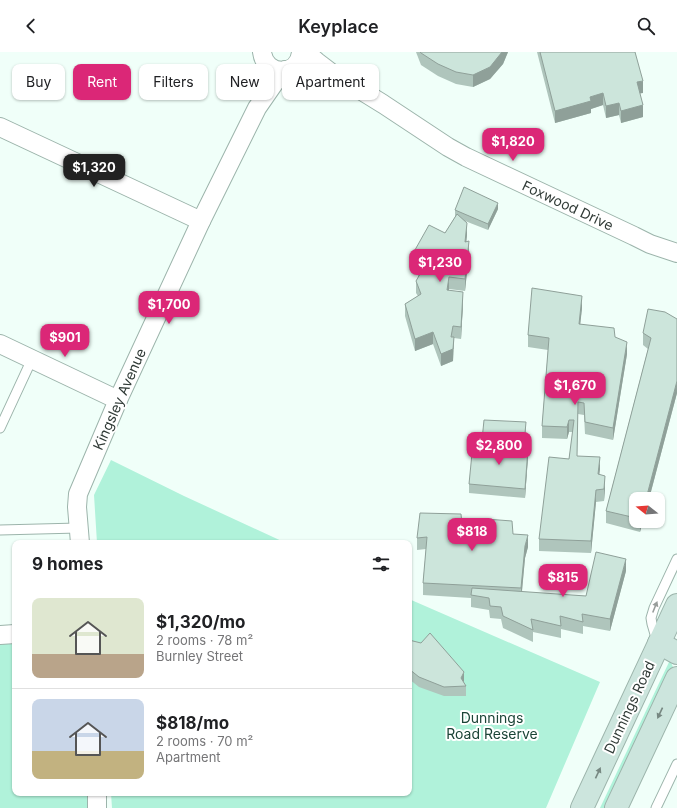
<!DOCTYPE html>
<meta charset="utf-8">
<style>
:root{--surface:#fff;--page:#f2f2f2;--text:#202124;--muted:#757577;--line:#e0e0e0;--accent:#db2777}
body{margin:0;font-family:Inter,sans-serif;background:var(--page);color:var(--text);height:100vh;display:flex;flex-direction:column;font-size:15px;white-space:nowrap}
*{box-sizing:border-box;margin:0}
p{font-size:13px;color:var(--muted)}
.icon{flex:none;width:22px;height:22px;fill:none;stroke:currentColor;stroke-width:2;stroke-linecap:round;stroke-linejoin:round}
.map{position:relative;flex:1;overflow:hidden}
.side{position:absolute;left:12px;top:488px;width:400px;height:256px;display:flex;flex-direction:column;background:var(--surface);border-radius:8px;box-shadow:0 1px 3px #0004}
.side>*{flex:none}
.banner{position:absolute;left:12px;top:12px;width:400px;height:36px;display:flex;gap:8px}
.needle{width:26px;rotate:287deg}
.controls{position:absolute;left:629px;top:440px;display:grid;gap:8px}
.controls a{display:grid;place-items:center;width:36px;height:36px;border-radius:8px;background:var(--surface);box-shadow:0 1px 3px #0004;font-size:20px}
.price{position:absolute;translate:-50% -34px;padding:0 9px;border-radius:8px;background:var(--accent);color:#fff;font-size:13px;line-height:26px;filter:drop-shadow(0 1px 2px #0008)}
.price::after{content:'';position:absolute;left:50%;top:24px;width:12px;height:9px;margin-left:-6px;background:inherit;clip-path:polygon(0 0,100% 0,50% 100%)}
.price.on{background:#222;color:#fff}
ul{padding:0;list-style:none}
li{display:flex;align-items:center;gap:12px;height:100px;padding:0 20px}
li+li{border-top:1px solid var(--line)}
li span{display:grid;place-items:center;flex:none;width:112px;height:80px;border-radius:8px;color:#555}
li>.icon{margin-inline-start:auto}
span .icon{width:48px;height:48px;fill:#fffc;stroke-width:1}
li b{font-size:17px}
h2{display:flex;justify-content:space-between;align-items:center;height:48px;padding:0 20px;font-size:17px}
.pill{padding:0 14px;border-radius:8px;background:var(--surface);box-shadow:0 1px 3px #0004;font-size:14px;line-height:36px}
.pill.on{background:var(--accent);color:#fff}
header{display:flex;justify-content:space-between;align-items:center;height:52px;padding:0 20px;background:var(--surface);font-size:18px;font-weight:600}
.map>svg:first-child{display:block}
</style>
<header><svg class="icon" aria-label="back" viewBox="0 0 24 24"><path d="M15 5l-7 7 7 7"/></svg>Keyplace<svg class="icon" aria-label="search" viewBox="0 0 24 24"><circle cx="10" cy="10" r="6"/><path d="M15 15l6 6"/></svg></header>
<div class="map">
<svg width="677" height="756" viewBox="0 0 677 756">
<rect width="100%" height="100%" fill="#f0fff9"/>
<g fill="#b0f2da">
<polygon points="111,408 184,444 286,491 97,491 94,443"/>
<polygon points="409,547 600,630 546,756 112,756 111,741 409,741"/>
<polygon points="0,588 15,588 15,741 89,741 89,756 0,756"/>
<polygon points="670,608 673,615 607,756 600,756"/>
</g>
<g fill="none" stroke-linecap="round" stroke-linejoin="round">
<defs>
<g id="service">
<polyline points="0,376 32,307"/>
<polyline points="0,478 78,476"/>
<polyline points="657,589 652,572 651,566 654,556 677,507"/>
<polyline points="656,756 677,712"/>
</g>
<g id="minor">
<path d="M262,0c3,25 37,25 39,0"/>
<polyline points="306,0 317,10 338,26 362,39 383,52 448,95 466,105 634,184 650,192 677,201"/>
<polyline points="0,75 201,169"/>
<polyline points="0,292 118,348"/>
<polyline points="80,491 77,455 78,442 118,348 201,169 257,56 275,30 280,26 285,18"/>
<polyline points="0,583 15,582"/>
<polyline points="97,741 97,756"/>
</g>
<g id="secondary">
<polyline points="659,591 677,601"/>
<polyline points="582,756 677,553"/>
<polyline points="616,756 677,626"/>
</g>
</defs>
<use href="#service" stroke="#9cb4ab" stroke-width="11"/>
<use href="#minor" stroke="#9cb4ab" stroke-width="20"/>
<use href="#secondary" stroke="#9cb4ab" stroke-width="24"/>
<use href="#service" stroke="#fff" stroke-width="9"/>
<use href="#minor" stroke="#fff" stroke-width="18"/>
<use href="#secondary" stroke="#cce5dd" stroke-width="22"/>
</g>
<g fill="#afc5bc">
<polygon points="416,0 508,0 503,12 490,27 473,35 456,32 438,24 421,13"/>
<polygon points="537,0 635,0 643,41 640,41 643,65 621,71 619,63 606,66 603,53 591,57 591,61 555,71"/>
<polygon points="498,157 488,178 465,169 467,183 466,190 469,201 465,239 449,237 448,238 463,252 461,287 454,286 453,309 441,314 433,292 415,299 405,264 405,252 418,244 416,241 416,229 419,224 411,217 411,205 445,181 455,165 455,158"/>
<polygon points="582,256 580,272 615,285 627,302 613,388 585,382 584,363 578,362 577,404 600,417 599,422 605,436 604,449 596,450 591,501 539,499 539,487 569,407 573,380 569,380 567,387 542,386 542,374 548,298 528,295 528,283"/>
<polygon points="677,267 677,341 649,447 636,447 636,469 643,469 640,480 606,471 606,459 648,297 643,293 643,281"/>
<polygon points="526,376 524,395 528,405 525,446 469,441 469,432 482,392 482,388"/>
<polygon points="486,467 513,482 528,495 525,506 522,540 586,544 626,519 610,579 583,574 583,582 561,577 561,586 533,580 533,590 503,576 501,567 490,566 489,558 471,555 471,546 423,543 423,531 426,497 417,498 417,486 462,472 486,472"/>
<polygon points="409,588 464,629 464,631 466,634 466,644 444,644 419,635 409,627"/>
</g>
<g fill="#8fa099">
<polygon points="502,0 508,0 503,12 490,27 473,35 473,23"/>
<polygon points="643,29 643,41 637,42 637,30"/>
<polygon points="603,41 603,53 591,57 591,61 555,71 555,59 590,45"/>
<polygon points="619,51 619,63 606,66 606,54"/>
<polygon points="643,53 643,65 621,71 621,59"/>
<polygon points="498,151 498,157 488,178 488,172"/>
<polygon points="467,171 467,183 465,202 465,190"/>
<polygon points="469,189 469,201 465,239 465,227"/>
<polygon points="449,225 449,237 447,250 447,238"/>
<polygon points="463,240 463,252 461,287 461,275"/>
<polygon points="582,244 582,256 579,284 579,272"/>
<polygon points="433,280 433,292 415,299 415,287"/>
<polygon points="454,285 453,309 441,314 441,302"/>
<polygon points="627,290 627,302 613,388 613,376"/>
<polygon points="677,329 677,341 649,447 646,447"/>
<polygon points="569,368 569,380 567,387 567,375"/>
<polygon points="528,396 528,405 525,446 525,437"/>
<polygon points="600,405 600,417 598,434 598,422"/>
<polygon points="605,424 605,436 604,449 604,437"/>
<polygon points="596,438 596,450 591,501 591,489"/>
<polygon points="640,469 643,469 640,480"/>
<polygon points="528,483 528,495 525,506 521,548 521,536 525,494"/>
<polygon points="626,507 626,519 610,579 610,567"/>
<polygon points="464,620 464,629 461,635 461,626"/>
</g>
<g fill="#cce5db" stroke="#8fa099">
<polygon points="420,0 502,0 490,15 473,23 456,20 438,12 421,1"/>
<polygon points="540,0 635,0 643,29 637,30 643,53 621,59 619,51 606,54 603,41 590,45 591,49 555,59"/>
<polygon points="464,135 498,151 488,172 455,158"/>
<polygon points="457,162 467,171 465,190 469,189 465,227 449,225 447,238 463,240 461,275 453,274 451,285 454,285 453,297 441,302 433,280 415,287 405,252 421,242 416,229 424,215 411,205 429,173 445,181"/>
<polygon points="532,236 582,244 579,272 614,276 615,285 627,290 613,376 585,370 584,351 578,350 577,404 600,405 598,422 605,424 604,437 596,438 591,489 539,487 549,405 569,407 574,368 569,368 567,375 542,374 549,286 528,283"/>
<polygon points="648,257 665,260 677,267 677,329 646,447 636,447 636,466 606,459 651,286 643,281"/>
<polygon points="484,368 526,370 524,392 482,388"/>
<polygon points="473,391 528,396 525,437 469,432"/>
<polygon points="420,461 461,462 462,472 487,472 486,467 512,469 513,482 528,483 525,494 521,536 423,531 427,485 417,486"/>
<polygon points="596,500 626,507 610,567 582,562 583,570 560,564 561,574 531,567 533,578 503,564 501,555 490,554 489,546 471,543 472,536 586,544"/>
<polygon points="430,581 464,620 461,626 466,634 444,635 419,625 409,617 409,588 421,591"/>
</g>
<defs><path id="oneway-solid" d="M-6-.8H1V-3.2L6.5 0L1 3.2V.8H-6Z"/></defs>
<use fill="#989d9b" href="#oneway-solid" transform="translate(655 555) rotate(-68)"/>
<g fill="#778882">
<use href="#oneway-solid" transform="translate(660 661) rotate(115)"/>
<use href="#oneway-solid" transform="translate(598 721) rotate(-65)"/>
</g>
<g text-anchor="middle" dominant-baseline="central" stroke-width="4" stroke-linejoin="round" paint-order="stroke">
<g font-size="14" fill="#313b37" stroke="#fff">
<text transform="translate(568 153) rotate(25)">Foxwood Drive</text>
<text transform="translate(119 347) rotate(-66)">Kingsley Avenue</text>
<text transform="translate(629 655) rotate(-65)">Dunnings Road</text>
</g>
<g font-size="14" fill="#1b4437" stroke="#fff">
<text x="492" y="665">Dunnings<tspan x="492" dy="16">Road Reserve</tspan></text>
</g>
</g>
</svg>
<div class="controls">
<a><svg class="needle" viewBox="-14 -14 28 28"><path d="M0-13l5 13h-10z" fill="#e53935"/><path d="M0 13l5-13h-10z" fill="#757577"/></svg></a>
</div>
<b class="price" style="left:513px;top:110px">$1,820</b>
<b class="price on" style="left:94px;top:136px">$1,320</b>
<b class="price" style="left:440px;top:231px">$1,230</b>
<b class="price" style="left:169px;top:273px">$1,700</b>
<b class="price" style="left:65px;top:306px">$901</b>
<b class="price" style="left:575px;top:354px">$1,670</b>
<b class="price" style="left:499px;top:414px">$2,800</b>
<b class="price" style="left:472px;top:500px">$818</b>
<b class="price" style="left:563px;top:546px">$815</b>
<div class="banner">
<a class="pill">Buy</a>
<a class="pill on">Rent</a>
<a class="pill">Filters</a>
<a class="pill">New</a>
<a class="pill">Apartment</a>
</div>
<section class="side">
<h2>9 homes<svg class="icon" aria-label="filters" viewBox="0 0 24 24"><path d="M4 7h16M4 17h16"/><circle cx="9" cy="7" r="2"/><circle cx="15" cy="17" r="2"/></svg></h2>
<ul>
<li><span style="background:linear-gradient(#dfe7d0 70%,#b9a48a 0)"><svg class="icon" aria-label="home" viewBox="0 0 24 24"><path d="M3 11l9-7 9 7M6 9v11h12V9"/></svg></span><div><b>$1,320/mo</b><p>2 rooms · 78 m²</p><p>Burnley Street</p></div></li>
<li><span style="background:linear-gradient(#c9d6e8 65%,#c2b280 0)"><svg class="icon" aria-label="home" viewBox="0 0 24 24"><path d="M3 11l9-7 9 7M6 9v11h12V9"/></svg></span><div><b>$818/mo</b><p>2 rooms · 70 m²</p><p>Apartment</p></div></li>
</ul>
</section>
</div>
